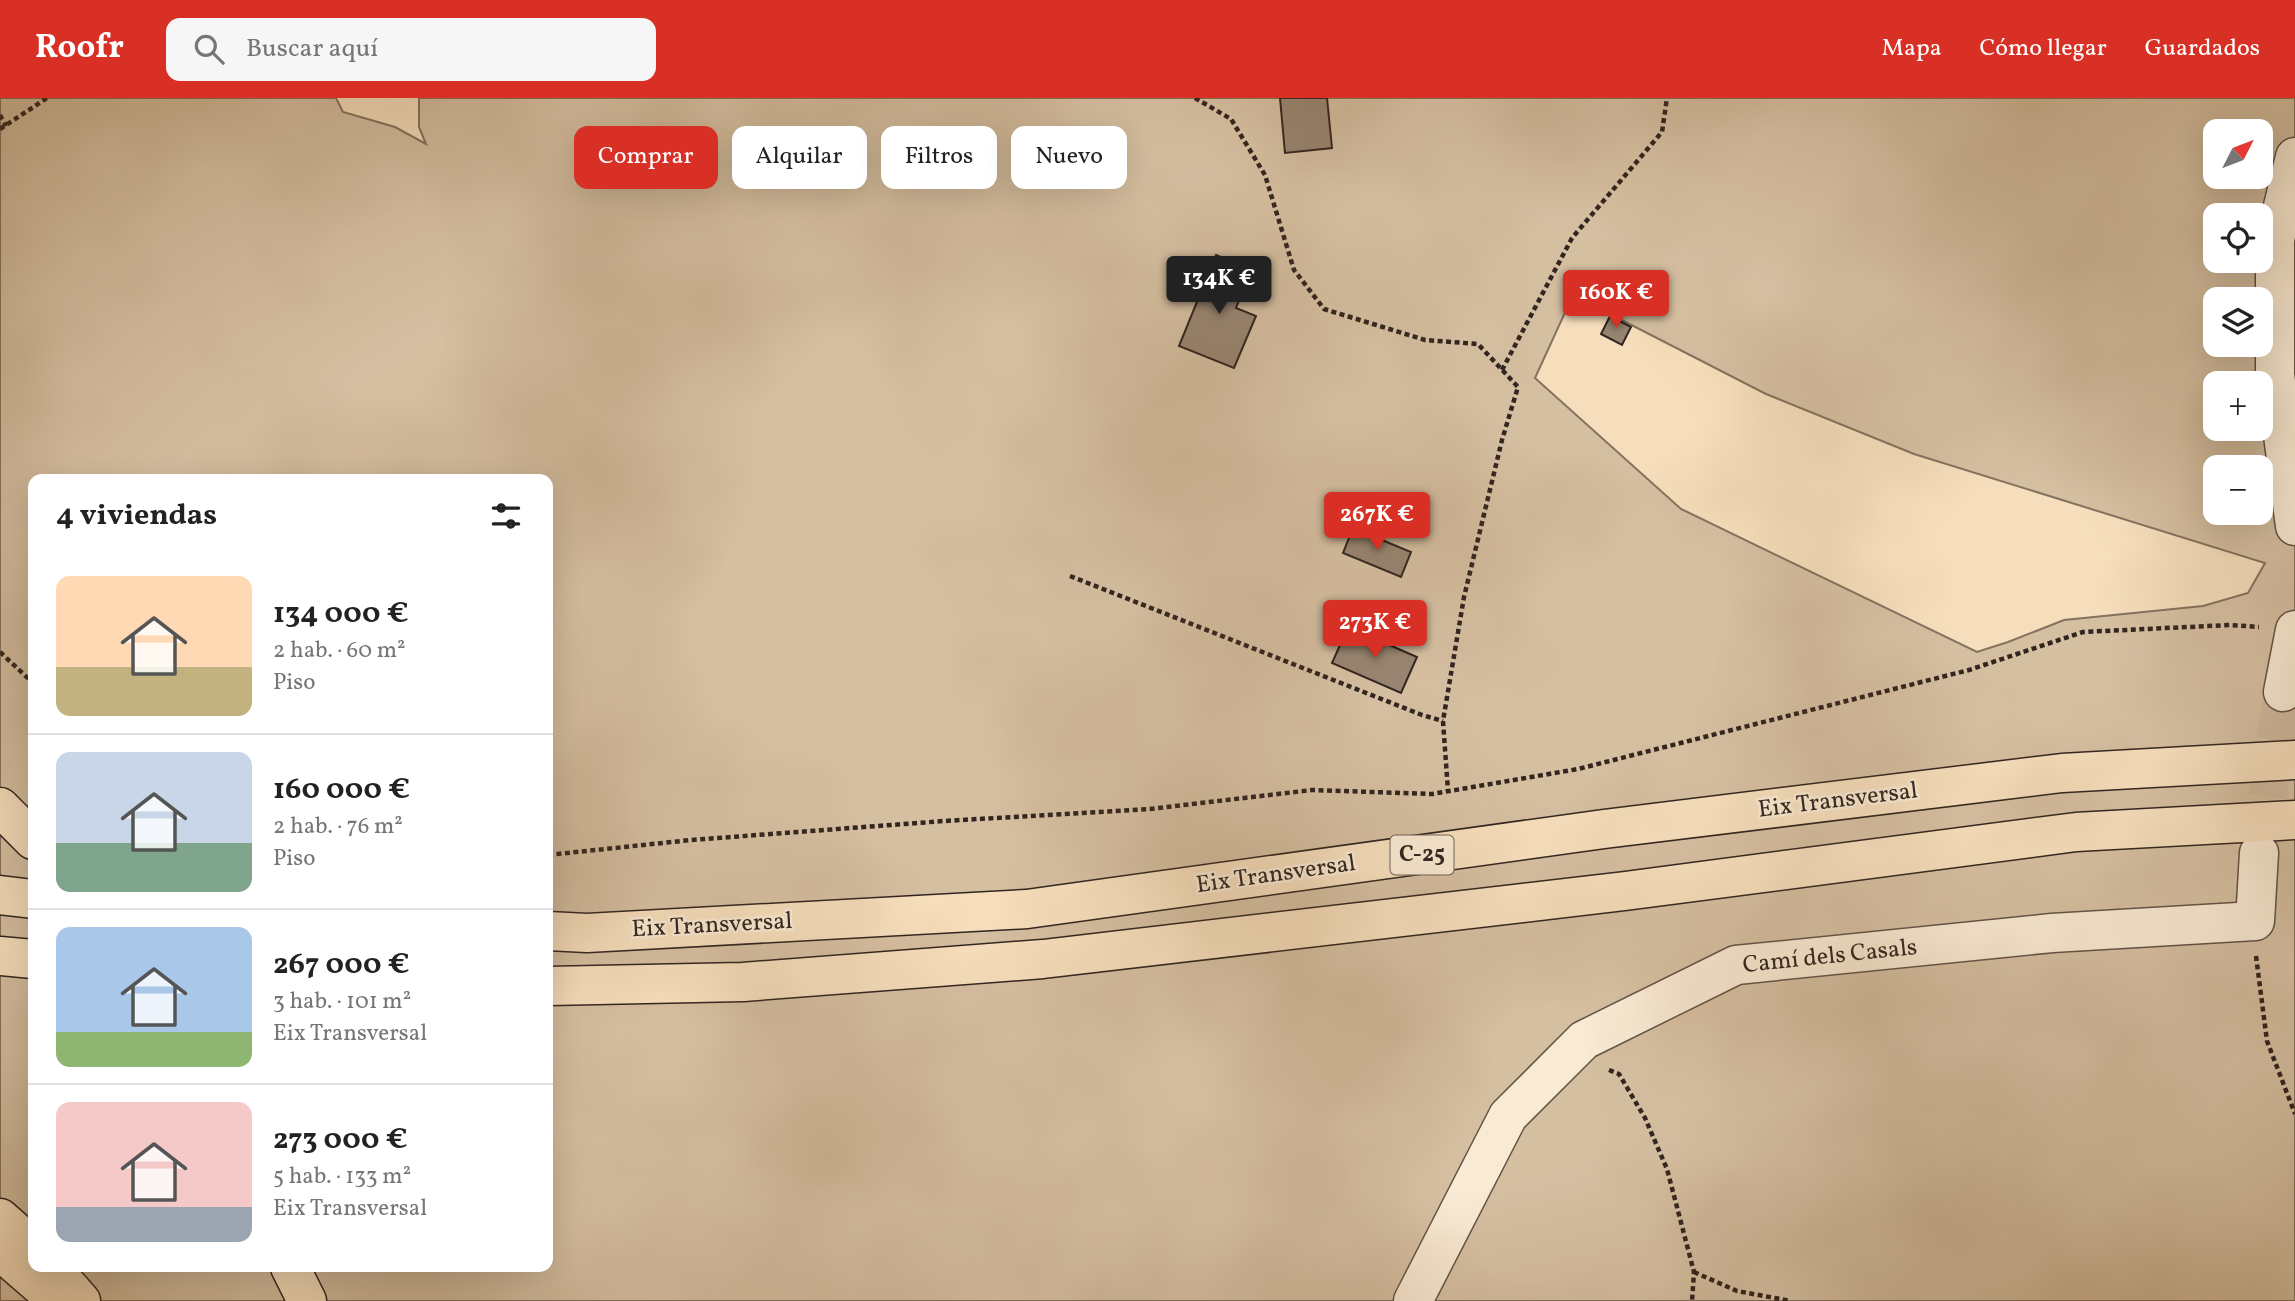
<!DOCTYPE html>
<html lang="es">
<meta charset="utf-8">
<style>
:root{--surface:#fff;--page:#f6f6f6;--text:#222;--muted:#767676;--line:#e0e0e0;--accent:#d93025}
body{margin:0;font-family:Vollkorn,serif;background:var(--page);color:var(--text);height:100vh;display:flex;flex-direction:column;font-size:26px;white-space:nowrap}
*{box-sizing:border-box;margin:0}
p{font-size:23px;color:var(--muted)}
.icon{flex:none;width:38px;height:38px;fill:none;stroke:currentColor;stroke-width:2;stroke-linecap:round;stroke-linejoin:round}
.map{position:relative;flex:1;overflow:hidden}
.details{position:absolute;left:28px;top:376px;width:525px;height:798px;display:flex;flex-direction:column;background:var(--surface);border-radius:14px;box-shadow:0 7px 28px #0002}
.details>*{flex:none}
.hud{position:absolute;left:574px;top:28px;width:665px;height:63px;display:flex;gap:14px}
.needle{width:46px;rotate:48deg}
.buttons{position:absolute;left:2203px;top:21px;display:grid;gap:14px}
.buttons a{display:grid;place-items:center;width:70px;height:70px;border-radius:14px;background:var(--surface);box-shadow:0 7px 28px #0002;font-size:35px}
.price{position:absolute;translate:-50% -60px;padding:0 16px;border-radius:7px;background:var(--accent);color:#fff;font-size:23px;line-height:46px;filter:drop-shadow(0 2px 4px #0008)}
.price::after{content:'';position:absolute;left:50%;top:42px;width:21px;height:16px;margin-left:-10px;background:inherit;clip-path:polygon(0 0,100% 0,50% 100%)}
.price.current{background:#222;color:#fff}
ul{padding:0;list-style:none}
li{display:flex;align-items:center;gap:21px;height:175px;padding:0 28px}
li+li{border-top:2px solid var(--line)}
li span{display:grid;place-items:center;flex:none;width:196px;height:140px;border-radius:14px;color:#555}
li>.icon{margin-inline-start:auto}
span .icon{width:84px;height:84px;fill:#fffc;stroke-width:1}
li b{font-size:30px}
h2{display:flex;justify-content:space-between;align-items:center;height:84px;padding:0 28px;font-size:30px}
.pill{padding:0 24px;border-radius:14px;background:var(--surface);box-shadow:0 7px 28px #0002;font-size:24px;line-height:63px}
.pill.current{background:var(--accent);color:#fff}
header{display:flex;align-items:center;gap:42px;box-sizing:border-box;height:98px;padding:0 35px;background:var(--accent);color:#fff}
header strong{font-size:33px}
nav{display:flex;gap:38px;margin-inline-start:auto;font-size:24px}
.search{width:490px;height:63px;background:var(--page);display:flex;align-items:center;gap:18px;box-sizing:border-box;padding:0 24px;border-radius:14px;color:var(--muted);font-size:26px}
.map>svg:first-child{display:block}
</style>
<header>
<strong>Roofr</strong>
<div class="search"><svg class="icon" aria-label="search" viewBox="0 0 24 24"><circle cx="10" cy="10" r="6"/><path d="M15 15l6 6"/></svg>Buscar aquí</div>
<nav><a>Mapa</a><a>Cómo llegar</a><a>Guardados</a></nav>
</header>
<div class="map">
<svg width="2295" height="1203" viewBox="0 0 2295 1203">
<rect width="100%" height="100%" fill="#f6debc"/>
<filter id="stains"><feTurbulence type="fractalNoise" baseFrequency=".00286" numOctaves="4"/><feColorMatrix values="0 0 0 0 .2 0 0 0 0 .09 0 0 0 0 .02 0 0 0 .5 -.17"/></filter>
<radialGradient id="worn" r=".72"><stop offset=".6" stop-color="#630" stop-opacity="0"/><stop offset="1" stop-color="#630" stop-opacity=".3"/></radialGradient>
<path fill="#d5bfa1" stroke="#847260" stroke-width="2" fill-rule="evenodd" d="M0,0h336l7,14 52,15 31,17 -7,-17v-29h1876v1203h-2295zM2216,33h45v46h-45zM2216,117h45v46h-45zM1573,197l193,99 148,60 351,109 -17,30 -45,13 -139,14 -56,22 -31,10 -296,-143 -146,-131zM2216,201h45v46h-45zM2216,285h45v46h-45zM2216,369h45v46h-45zM33,382h515v787h-515z"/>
<g fill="#988571" stroke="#322520" stroke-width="2">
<polygon points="1280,0 1327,0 1332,50 1285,55"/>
<polygon points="1216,157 1242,168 1236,183 1245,187 1236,210 1256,218 1234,270 1179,248"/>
<polygon points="1610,218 1631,229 1622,247 1601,236"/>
<polygon points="1353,430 1411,454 1401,479 1343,455"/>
<polygon points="1348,529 1417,559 1401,595 1332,565"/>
</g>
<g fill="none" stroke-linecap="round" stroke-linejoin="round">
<polyline stroke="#cfb99d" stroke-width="38" stroke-dasharray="38 19" stroke-linecap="butt" points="2259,755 2283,594"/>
<defs>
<g id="minor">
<polyline points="2295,59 2275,141 2275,277 2295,428"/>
<polyline points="2283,594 2295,532"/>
<polyline points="1413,1203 1508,1018 1584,942 1736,867 2052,835 2255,823 2259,755"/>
</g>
<g id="trunk">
<polyline points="0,709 33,742"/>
<polyline points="0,1153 58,1203"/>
<polyline points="290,1169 307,1203"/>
</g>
<g id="motorway">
<polyline points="0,797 33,801"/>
<polyline points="548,833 587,835 1027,811 1604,731 2062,675 2295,662"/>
<polyline points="0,858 33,861"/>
<polyline points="548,888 743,884 1043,861 1625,793 2076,734 2295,722"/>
<polyline points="0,1120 33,1149"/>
<polyline points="51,1169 81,1203"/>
</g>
</defs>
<use href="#minor" stroke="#635347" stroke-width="41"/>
<use href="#trunk" stroke="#322520" stroke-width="41"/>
<use href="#motorway" stroke="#322520" stroke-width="41"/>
<g stroke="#322520" stroke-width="4.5" stroke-dasharray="5 3.5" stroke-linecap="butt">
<polyline points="1195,0 1231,21 1265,77 1294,172 1324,211 1425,242 1478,246 1518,289 1502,342 1464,499 1443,623 1448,693"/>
<polyline points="0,17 6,28"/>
<polyline points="0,31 47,0"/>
<polyline points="1502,272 1572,140 1662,34 1667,0"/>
<polyline points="1070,478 1422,617 1443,623"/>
<polyline points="0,554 33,585"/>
<polyline points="548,757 691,742 944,723 1150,711 1312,692 1432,696 1578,671 1969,572 2083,534 2230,527 2259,529"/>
<polyline points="2256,858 2267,943 2295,1016"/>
<polyline points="1609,972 1619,976 1645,1020 1667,1071 1694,1174 1692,1203"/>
<polyline points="1694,1174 1737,1193 1791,1203"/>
</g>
<use href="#minor" stroke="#f9ead3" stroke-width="38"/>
<use href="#trunk" stroke="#f6debc" stroke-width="38"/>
<use href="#motorway" stroke="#f6debc" stroke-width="38"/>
</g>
<g text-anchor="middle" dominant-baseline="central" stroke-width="5" stroke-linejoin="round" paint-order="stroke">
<rect fill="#f9ead3" stroke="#6e6056" stroke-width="2" x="1390.5" y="737.5" width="63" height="39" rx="5"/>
<g font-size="23" font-weight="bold" fill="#322520">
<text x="1422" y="757">C-25</text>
</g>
<g font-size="24" fill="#322520" stroke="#f9ead3">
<text transform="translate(1838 703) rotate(-7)">Eix Transversal</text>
<text transform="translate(1276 777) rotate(-8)">Eix Transversal</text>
<text transform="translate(712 828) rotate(-3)">Eix Transversal</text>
<text transform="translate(1830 859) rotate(-6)">Camí dels Casals</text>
</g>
</g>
<rect width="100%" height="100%" filter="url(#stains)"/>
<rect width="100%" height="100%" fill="url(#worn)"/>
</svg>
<div class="buttons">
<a><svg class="needle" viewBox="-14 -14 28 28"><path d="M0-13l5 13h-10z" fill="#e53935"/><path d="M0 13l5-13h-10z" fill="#767676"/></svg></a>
<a><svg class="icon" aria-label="locate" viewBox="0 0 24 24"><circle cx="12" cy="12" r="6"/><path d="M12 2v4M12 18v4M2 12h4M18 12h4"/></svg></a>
<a><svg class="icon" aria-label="layers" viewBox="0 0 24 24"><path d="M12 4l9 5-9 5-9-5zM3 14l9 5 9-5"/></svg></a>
<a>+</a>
<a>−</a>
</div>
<b class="price current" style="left:1219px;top:218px">134K €</b>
<b class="price" style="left:1616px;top:232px">160K €</b>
<b class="price" style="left:1377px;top:454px">267K €</b>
<b class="price" style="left:1375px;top:562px">273K €</b>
<div class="hud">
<a class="pill current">Comprar</a>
<a class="pill">Alquilar</a>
<a class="pill">Filtros</a>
<a class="pill">Nuevo</a>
</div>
<section class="details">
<h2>4 viviendas<svg class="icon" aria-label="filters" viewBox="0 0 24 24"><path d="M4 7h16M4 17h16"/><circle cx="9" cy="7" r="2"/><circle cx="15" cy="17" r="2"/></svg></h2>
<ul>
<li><span style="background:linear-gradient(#ffd9b3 65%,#c2b280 0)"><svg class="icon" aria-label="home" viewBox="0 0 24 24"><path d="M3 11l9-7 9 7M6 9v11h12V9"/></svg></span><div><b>134 000 €</b><p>2 hab. · 60 m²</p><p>Piso</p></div></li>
<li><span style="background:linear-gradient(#c9d6e8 65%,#7fa58c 0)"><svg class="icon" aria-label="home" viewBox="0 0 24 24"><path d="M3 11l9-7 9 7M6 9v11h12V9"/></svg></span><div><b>160 000 €</b><p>2 hab. · 76 m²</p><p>Piso</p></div></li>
<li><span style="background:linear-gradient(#a9c7e8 75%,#8fb573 0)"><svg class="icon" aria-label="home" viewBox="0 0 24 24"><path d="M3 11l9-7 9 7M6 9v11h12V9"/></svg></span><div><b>267 000 €</b><p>3 hab. · 101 m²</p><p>Eix Transversal</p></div></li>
<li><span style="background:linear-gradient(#f6c9c9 75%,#9aa5b1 0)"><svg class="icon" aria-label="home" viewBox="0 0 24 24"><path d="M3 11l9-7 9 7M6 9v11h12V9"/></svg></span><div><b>273 000 €</b><p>5 hab. · 133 m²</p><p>Eix Transversal</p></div></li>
</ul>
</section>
</div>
